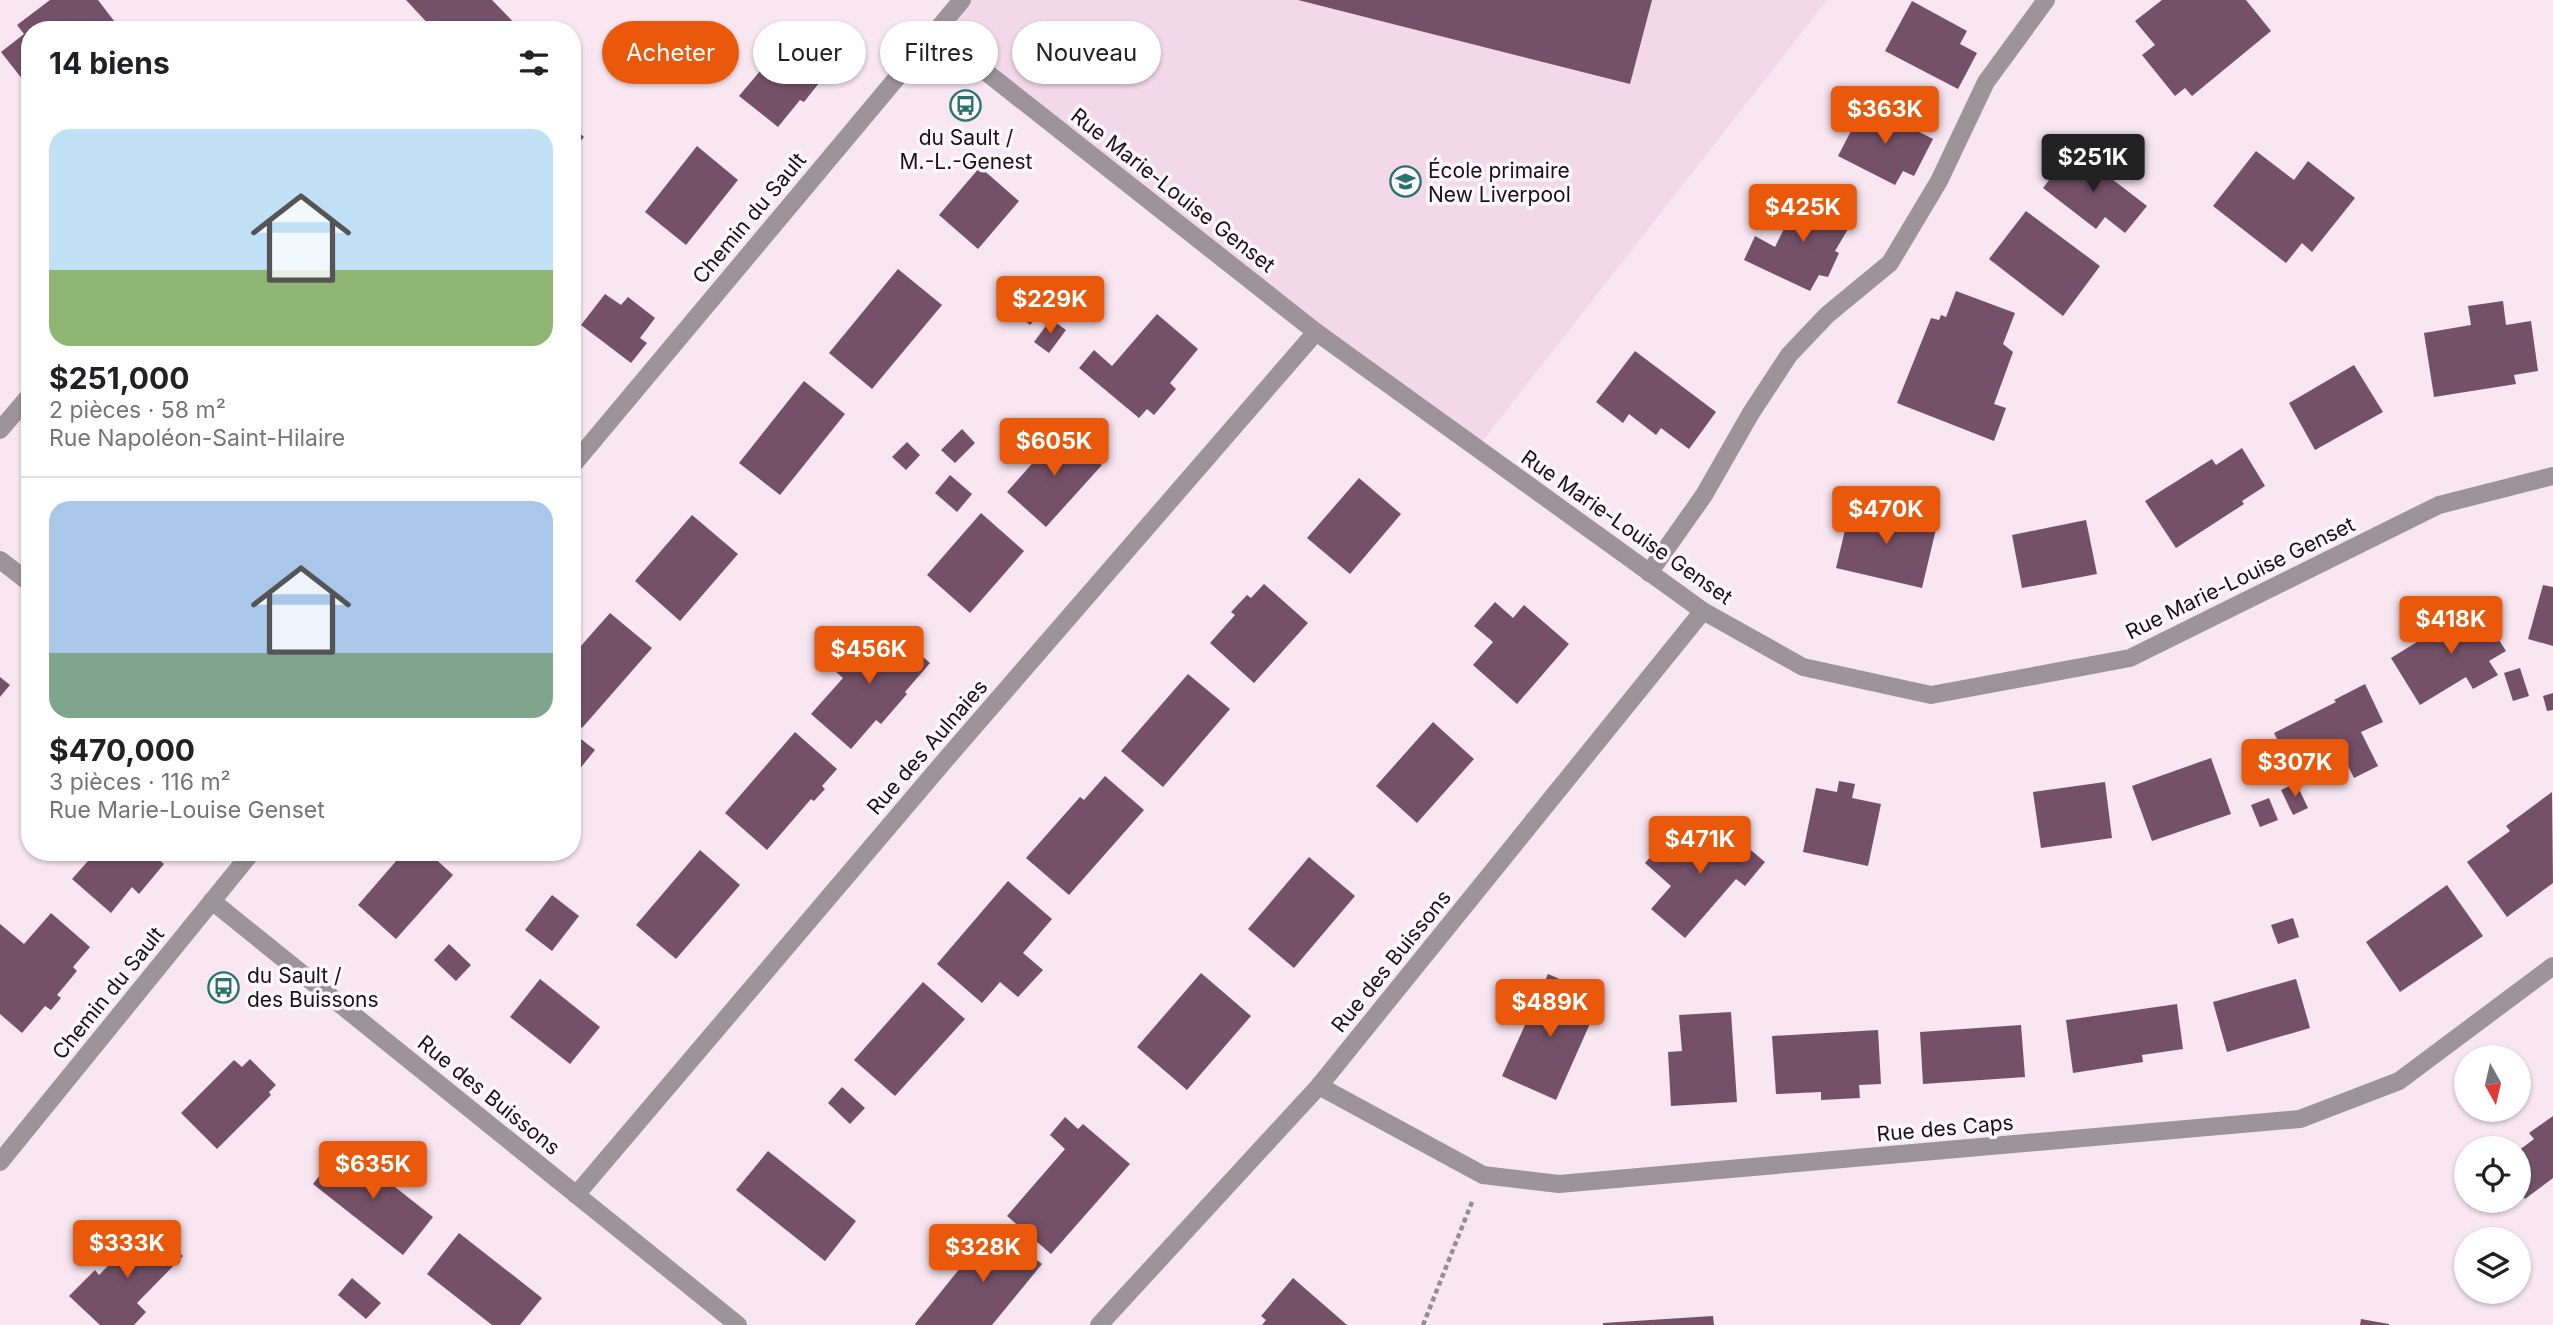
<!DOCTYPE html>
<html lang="fr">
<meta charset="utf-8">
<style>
:root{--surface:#fff;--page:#f6f6f6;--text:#202124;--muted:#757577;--line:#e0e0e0;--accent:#ea580c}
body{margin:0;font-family:Inter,sans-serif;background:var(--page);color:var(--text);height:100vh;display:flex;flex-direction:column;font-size:26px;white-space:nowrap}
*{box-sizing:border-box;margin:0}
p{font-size:23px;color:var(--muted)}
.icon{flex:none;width:38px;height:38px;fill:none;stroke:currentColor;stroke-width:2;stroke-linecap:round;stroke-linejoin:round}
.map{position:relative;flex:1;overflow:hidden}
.panel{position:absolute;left:21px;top:21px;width:560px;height:840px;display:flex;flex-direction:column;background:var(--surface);border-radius:28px;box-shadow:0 2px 5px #0004}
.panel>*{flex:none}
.hud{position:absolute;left:602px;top:21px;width:665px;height:63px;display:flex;gap:14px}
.needle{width:46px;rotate:172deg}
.buttons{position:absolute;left:2454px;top:1045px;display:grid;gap:14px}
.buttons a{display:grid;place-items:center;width:77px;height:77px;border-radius:50%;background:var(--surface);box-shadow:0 2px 5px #0004;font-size:35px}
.price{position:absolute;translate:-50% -60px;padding:0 16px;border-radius:7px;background:var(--accent);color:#fff;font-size:23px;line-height:46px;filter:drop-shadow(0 2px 4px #0008)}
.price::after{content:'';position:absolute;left:50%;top:42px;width:21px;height:16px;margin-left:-10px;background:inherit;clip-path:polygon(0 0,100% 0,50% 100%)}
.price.active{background:#222;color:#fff}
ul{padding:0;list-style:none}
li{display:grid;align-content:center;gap:14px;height:371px;padding:0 28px}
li+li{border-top:2px solid var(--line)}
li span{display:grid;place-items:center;height:217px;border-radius:21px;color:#555}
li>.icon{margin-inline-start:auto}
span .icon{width:126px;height:126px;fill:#fffc;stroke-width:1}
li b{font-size:30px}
h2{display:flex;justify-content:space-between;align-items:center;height:84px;padding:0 28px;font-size:30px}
.pill{padding:0 24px;border-radius:32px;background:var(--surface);box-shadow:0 2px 5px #0004;font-size:24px;line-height:63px}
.pill.active{background:var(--accent);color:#fff}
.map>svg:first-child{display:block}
</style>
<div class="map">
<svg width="2553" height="1325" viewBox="0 0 2553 1325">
<rect width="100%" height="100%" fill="#f8e6f1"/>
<polygon fill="#f2d8e8" points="962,0 1827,0 1477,448 934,31"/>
<g fill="#755169">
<polygon points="50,0 98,0 121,30 30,30 30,89 1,52 24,34 17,25"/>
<polygon points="406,0 492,0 521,30 434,30"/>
<polygon points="1298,0 1652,0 1630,84"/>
<polygon points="2162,0 2246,0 2271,31 2192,96 2185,88 2175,96 2142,55 2155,45 2135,21"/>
<polygon points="1912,1 1967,31 1960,44 1977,53 1958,89 1885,51"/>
<polygon points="771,25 786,36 795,25 838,59 804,102 800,100 778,127 739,96 771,58 755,45"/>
<polygon points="1865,104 1933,139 1914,176 1903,171 1895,185 1838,156"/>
<polygon points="572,126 584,137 572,151"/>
<polygon points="697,146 738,180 686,245 645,212"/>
<polygon points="2073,149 2147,206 2125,233 2105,217 2096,229 2043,188"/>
<polygon points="2256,151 2294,180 2308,161 2355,198 2312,252 2302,243 2286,263 2213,206"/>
<polygon points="980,167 1019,201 978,249 939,215"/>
<polygon points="1801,194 1854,219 1835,251 1839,253 1828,277 1819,275 1810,291 1744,260 1755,236 1775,247"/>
<polygon points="2026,211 2100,266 2063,316 1989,259"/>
<polygon points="898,269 942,305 872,389 829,353"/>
<polygon points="1023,288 1045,307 1030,325 1008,306"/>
<polygon points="1956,291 2015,313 2003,344 2013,352 1994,404 2006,408 1994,441 1897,403 1931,318 1939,320 1941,315 1946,317"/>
<polygon points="605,294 621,305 628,297 655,318 640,338 647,343 631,363 581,325"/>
<polygon points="2503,301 2506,325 2531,321 2538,371 2514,375 2516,384 2434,397 2424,333 2471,325 2468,306"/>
<polygon points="1157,314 1198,349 1170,383 1176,389 1154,415 1147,409 1139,418 1079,368 1094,350 1112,366"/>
<polygon points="1051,319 1066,330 1049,353 1034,342"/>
<polygon points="1635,351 1716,412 1689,449 1661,428 1656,435 1629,414 1623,423 1596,402"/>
<polygon points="2354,365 2383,412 2315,450 2289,403"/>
<polygon points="804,381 845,414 780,495 739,463"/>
<polygon points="962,429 975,443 955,463 941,450"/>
<polygon points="1062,430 1102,465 1046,527 1007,492"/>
<polygon points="907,442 920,455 906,470 892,457"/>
<polygon points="2242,448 2265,486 2242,501 2244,504 2176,548 2145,501 2212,459 2216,465"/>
<polygon points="950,475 972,494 957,512 935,493"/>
<polygon points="1359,478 1401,514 1350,574 1307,538"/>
<polygon points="1872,503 1903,510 1901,521 1936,529 1922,588 1836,568 1850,509 1869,514"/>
<polygon points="981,513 1024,551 970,613 927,575"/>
<polygon points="692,515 738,554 680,621 635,581"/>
<polygon points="2086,520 2097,574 2022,588 2012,535"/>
<polygon points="1264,584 1308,623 1254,683 1210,643 1235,615 1231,612 1247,595 1251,598"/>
<polygon points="2543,585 2553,587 2553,646 2528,639"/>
<polygon points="1495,602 1513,618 1524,605 1569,644 1517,704 1473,665 1493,642 1474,626"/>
<polygon points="2477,605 2506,651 2489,661 2498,675 2473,689 2466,677 2420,705 2391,658"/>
<polygon points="610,613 652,648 582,728 572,719 572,656"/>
<polygon points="887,626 930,663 905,692 907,694 881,724 876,720 851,749 811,714 843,678 828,665 845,644 861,657"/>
<polygon points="2520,668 2529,696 2513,701 2504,673"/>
<polygon points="1188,674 1230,709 1163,787 1121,751"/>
<polygon points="0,677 10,685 0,697"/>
<polygon points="2365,684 2383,722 2361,732 2378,766 2354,778 2345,760 2299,782 2274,733 2336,702 2334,700"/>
<polygon points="2553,693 2553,710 2547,711 2543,696"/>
<polygon points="1433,722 1474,759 1417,823 1376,786"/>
<polygon points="572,732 595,750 578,771 572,766"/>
<polygon points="795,732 837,769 822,786 825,789 814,801 811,799 767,850 725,813"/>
<polygon points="2211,758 2231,814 2152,841 2132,786"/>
<polygon points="1105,776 1144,810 1069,895 1026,858 1080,797 1084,800"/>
<polygon points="1839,781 1855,784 1852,798 1881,804 1868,866 1803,852 1816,788 1837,792"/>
<polygon points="2105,782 2112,838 2041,848 2033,792"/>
<polygon points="2296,783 2308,808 2293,815 2281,790"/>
<polygon points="2552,792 2553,883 2507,917 2467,862 2510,831 2506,826"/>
<polygon points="2269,798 2278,820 2260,827 2251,805"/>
<polygon points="1721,825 1765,862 1745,886 1736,879 1685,938 1651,909 1671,886 1645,863 1673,832 1697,853"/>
<polygon points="700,850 740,885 676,959 636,925"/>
<polygon points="96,852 150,852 164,864 139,894 132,887 111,913 72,879"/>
<polygon points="404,852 428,852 453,875 396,939 358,905"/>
<polygon points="1309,857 1355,896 1294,968 1248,929"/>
<polygon points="1008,881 1052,919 1023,953 1043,970 1018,997 1000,982 982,1003 937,964"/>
<polygon points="2447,885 2483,936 2400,992 2366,942"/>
<polygon points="552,895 579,916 552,951 525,930"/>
<polygon points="51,913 90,947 73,967 77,971 57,995 61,998 51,1010 45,1006 22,1033 0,1014 0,924 24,944"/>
<polygon points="2293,918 2299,937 2278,944 2271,925"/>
<polygon points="449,944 471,965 456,981 434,960"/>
<polygon points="1201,973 1251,1016 1187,1090 1137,1047"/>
<polygon points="1548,974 1587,991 1578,1013 1592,1019 1556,1100 1502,1076"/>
<polygon points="540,979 600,1027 570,1064 510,1017"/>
<polygon points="2296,979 2310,1028 2227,1052 2213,1002"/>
<polygon points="923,982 965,1019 895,1096 854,1060"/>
<polygon points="2177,1004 2183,1049 2142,1055 2143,1062 2073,1073 2066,1020"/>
<polygon points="1731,1012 1737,1102 1671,1106 1668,1052 1682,1051 1679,1015"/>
<polygon points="2021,1025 2025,1077 1923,1084 1920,1032"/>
<polygon points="1878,1030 1881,1084 1859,1085 1860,1098 1821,1100 1821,1092 1776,1094 1772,1036"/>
<polygon points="250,1059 276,1085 269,1092 271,1095 217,1149 181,1113 234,1060 242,1067"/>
<polygon points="842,1087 865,1108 850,1124 828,1103"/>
<polygon points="2553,1116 2553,1178 2525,1199 2518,1190 2518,1151 2534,1139 2529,1133"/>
<polygon points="1065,1117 1078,1129 1083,1124 1130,1164 1051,1254 1007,1216 1065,1149 1050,1135"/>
<polygon points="343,1146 433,1217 403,1255 313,1184"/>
<polygon points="768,1151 856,1221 825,1261 736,1190"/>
<polygon points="149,1224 183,1256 137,1303 146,1312 134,1325 100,1325 69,1296 95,1270 99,1275"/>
<polygon points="994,1226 1042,1264 992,1325 916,1325 915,1324"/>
<polygon points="459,1233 542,1298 520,1325 492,1325 427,1274"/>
<polygon points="352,1278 381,1303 366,1319 338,1295"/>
<polygon points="1293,1278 1347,1325 1262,1325 1266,1320 1261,1316"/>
<polygon points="1713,1316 1714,1325 1603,1325 1603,1323"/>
<polygon points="2361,1319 2389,1324 2389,1325 2360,1325"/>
</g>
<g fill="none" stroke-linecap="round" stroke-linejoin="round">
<polyline stroke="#988b93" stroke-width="4.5" stroke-dasharray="5 3.5" stroke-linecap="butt" points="1423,1325 1472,1202"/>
<g stroke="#9c9499" stroke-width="18">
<polyline points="934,31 1316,332 1703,611 1803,667 1931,695 2130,658 2439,505 2553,476"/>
<polyline points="0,430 30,395"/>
<polyline points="0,560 30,583"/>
<polyline points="1649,573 1704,495 1751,413 1789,355 1827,315 1890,263 1939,181 1986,82 2046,0"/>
<polyline points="212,901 738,1325"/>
<polyline points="1319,1086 1483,1175 1559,1184 2300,1119 2399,1081 2553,966"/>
<polyline points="576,1195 947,758 1316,332"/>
<polyline points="1099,1325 1319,1086 1703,611"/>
</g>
<g stroke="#9c9499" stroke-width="18">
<polyline points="572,466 962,0"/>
<polyline points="0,1162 252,852"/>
</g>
</g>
<defs>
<symbol id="bus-ring" viewBox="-11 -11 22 22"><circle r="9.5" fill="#fef7fb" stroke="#29736e" stroke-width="1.5"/><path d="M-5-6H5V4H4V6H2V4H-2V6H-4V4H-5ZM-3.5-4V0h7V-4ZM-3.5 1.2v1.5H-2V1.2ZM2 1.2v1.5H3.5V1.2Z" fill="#29736e"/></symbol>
<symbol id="school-ring" viewBox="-11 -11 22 22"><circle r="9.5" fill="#fef7fb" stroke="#29736e" stroke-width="1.5"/><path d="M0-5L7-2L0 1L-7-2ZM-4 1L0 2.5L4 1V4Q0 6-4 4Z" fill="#29736e"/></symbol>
</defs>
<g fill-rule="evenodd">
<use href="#bus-ring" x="948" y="88" width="35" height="35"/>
<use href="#school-ring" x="1388" y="164" width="35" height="35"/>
<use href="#bus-ring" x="206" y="970" width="35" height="35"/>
</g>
<g text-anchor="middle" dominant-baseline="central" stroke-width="7" stroke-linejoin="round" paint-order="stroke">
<g font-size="21" fill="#181216" stroke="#fef7fb" text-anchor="start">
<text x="966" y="137" text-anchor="middle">du Sault /<tspan x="966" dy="24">M.-L.-Genest</tspan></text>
<text x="1428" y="170">École primaire<tspan x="1428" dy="24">New Liverpool</tspan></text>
<text x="247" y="975">du Sault /<tspan x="247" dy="24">des Buissons</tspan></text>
</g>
<g font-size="21" fill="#181216" stroke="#fef7fb">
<text transform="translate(1173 190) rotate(38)">Rue Marie-Louise Genset</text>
<text transform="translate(749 218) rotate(-50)">Chemin du Sault</text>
<text transform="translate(1627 527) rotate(35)">Rue Marie-Louise Genset</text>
<text transform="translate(2240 578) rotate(-26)">Rue Marie-Louise Genset</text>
<text transform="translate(927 747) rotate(-49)">Rue des Aulnaies</text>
<text transform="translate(1391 961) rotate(-51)">Rue des Buissons</text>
<text transform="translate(108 993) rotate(-51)">Chemin du Sault</text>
<text transform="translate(489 1095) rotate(39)">Rue des Buissons</text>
<text transform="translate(1945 1128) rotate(-5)">Rue des Caps</text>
</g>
</g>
</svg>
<div class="buttons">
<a><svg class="needle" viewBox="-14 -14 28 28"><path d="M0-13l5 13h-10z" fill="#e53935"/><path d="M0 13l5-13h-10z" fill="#757577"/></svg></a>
<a><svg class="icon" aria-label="locate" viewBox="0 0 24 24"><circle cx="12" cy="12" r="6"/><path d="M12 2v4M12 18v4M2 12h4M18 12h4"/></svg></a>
<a><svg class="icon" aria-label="layers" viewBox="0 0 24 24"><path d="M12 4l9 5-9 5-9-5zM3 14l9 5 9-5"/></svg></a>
</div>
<b class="price" style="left:1885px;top:146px">$363K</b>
<b class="price active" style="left:2093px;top:194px">$251K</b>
<b class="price" style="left:1803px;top:244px">$425K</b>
<b class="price" style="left:1050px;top:336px">$229K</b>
<b class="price" style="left:1054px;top:478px">$605K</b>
<b class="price" style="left:1886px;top:546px">$470K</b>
<b class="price" style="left:2451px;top:656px">$418K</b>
<b class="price" style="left:869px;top:686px">$456K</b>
<b class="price" style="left:2295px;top:799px">$307K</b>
<b class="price" style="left:1700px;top:876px">$471K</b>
<b class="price" style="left:1550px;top:1039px">$489K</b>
<b class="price" style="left:373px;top:1201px">$635K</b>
<b class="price" style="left:127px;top:1280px">$333K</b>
<b class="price" style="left:983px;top:1284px">$328K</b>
<div class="hud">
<a class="pill active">Acheter</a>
<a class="pill">Louer</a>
<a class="pill">Filtres</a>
<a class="pill">Nouveau</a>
</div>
<section class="panel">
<h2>14 biens<svg class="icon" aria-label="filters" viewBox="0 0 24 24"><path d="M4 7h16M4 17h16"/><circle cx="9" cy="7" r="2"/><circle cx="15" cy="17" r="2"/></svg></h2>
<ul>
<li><span style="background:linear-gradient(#bfe0f5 65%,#8fb573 0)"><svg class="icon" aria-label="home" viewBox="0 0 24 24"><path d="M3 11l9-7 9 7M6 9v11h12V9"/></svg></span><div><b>$251,000</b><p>2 pièces · 58 m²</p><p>Rue Napoléon-Saint-Hilaire</p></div></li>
<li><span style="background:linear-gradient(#a9c7e8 70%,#7fa58c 0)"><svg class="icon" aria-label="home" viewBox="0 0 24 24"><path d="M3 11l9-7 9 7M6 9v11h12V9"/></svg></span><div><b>$470,000</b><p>3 pièces · 116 m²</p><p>Rue Marie-Louise Genset</p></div></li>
</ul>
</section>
</div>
